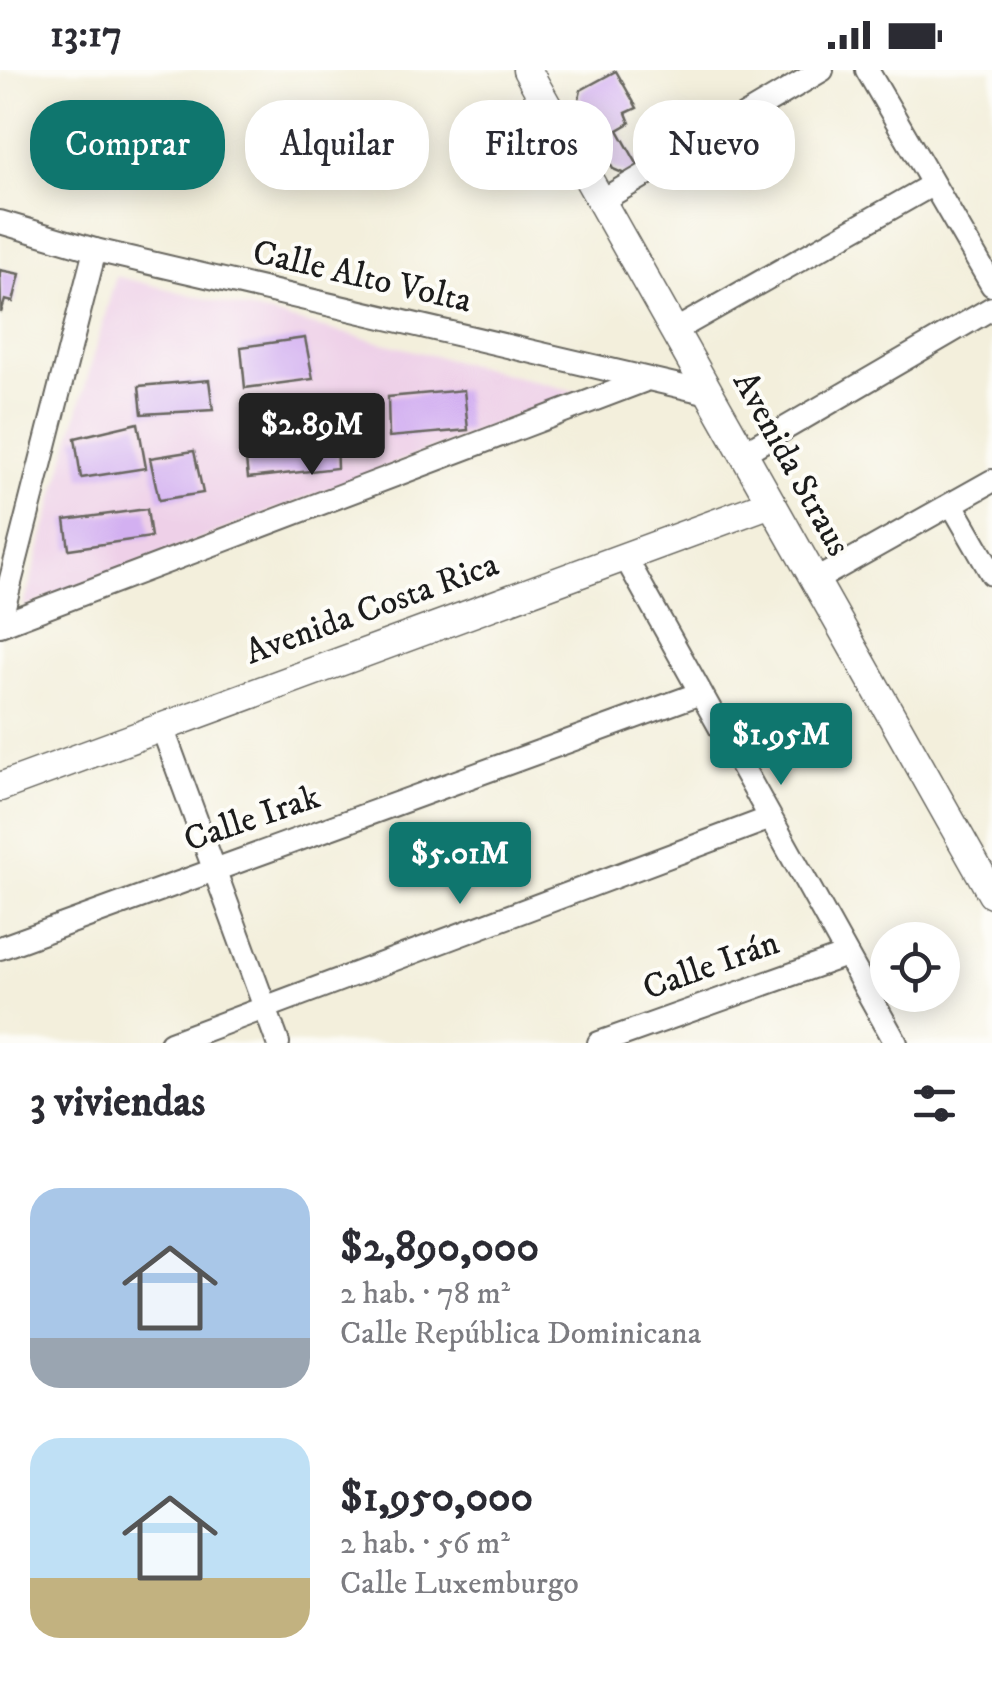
<!DOCTYPE html>
<html lang="es">
<meta charset="utf-8">
<style>
:root{--surface:#fff;--page:#f7f7f7;--text:#2b2b33;--muted:#7c7c81;--accent:#0f766e}
body{margin:0;font-family:"IM FELL DW Pica",serif;background:var(--page);color:var(--text);height:100vh;display:flex;flex-direction:column;font-size:38px;white-space:nowrap}
*{box-sizing:border-box;margin:0}
p{font-size:32px;color:var(--muted)}
.icon{flex:none;width:55px;height:55px;fill:none;stroke:currentColor;stroke-width:2;stroke-linecap:round;stroke-linejoin:round}
.map{position:relative;height:973px;overflow:hidden}
.details{display:flex;flex-direction:column;background:var(--surface);flex:1}
.details>*{flex:none}
.banner{position:absolute;left:30px;top:30px;width:932px;height:90px;display:flex;gap:20px}
.controls{position:absolute;left:870px;top:852px;display:grid;gap:20px}
.controls a{display:grid;place-items:center;width:90px;height:90px;border-radius:50%;background:var(--surface);box-shadow:0 5px 25px #0003;font-size:50px}
.price{position:absolute;translate:-50% -85px;padding:0 22px;border-radius:10px;background:var(--accent);color:#fff;font-size:32px;line-height:65px;filter:drop-shadow(0 2px 5px #0008)}
.price::after{content:'';position:absolute;left:50%;top:60px;width:30px;height:22px;margin-left:-15px;background:inherit;clip-path:polygon(0 0,100% 0,50% 100%)}
.price.on{background:#222;color:#fff}
ul{padding:0;list-style:none}
li{display:flex;align-items:center;gap:30px;height:250px;padding:0 30px}
li span{display:grid;place-items:center;flex:none;width:280px;height:200px;border-radius:30px;color:#555}
li>.icon{margin-inline-start:auto}
span .icon{width:120px;height:120px;fill:#fffc;stroke-width:1}
li b{font-size:42px}
h2{display:flex;justify-content:space-between;align-items:center;height:120px;padding:0 30px;font-size:42px}
.pill{padding:0 35px;border-radius:40px;background:var(--surface);box-shadow:0 5px 25px #0003;font-size:35px;line-height:90px}
.pill.on{background:var(--accent);color:#fff}
.status{display:flex;justify-content:space-between;align-items:center;height:70px;padding:0 50px;background:var(--surface);direction:ltr}
.status svg{height:28px;fill:currentColor}
.map>svg:first-child{display:block}
</style>
<div class="status"><b>13:17</b><svg viewBox="0 0 49 12"><path d="M0 12V9h3v3zM5 12V6h3v6zM10 12V3h3v9zM15 12V0h3v12zM26 1h20v11H26zM47 4h2v5h-2z"/></svg></div>
<div class="map">
<svg width="992" height="973" viewBox="0 0 992 973">
<rect width="100%" height="100%" fill="#fdfcf7"/>
<filter id="ink" filterUnits="userSpaceOnUse"><feTurbulence type="fractalNoise" baseFrequency=".01" numOctaves="2"/><feDisplacementMap in="SourceGraphic" scale="20" xChannelSelector="R" yChannelSelector="G"/><feConvolveMatrix kernelMatrix="1 2 1 2 8 2 1 2 1" color-interpolation-filters="sRGB"/></filter>
<filter id="wash" filterUnits="userSpaceOnUse"><feTurbulence type="fractalNoise" baseFrequency=".0048" numOctaves="4" result="noise"/><feDisplacementMap in="SourceGraphic" scale="40" xChannelSelector="R" yChannelSelector="G"/><feGaussianBlur stdDeviation="2.25" result="paint"/><feColorMatrix in="noise" values="0 0 0 0 0 0 0 0 0 0 0 0 0 0 0 0 0 1.4 0 .05"/><feComposite in="paint" operator="in"/></filter>
<g filter="url(#wash)">
<rect width="100%" height="100%" fill="#f3efdc"/>
<polygon fill="#eed0e8" points="116,206 578,322 23,538"/>
<g id="blocks">
<g fill="#d3b0f1">
<polygon points="616,1 637,38 626,43 630,53 618,60 640,99 627,105 613,99 578,34 581,20"/>
<polygon points="0,200 20,204 13,232 5,230 1,243"/>
<polygon points="305,268 313,309 245,318 241,277"/>
<polygon points="209,310 213,340 142,344 139,316"/>
<polygon points="464,320 468,360 389,367 388,327"/>
<polygon points="138,353 146,398 81,408 75,368"/>
<polygon points="336,370 337,398 248,408 245,381"/>
<polygon points="194,381 203,423 159,430 150,388"/>
<polygon points="147,439 151,467 69,479 65,450"/>
</g>
</g>
</g>
<g filter="url(#ink)">
<use href="#blocks" fill-opacity="0" stroke="#67665f" stroke-width="2.5"/>
<g fill="none" stroke-linecap="round" stroke-linejoin="round">
<defs>
<g id="minor">
<polyline points="867,0 992,215"/>
<polyline points="601,131 822,0"/>
<polyline points="0,152 95,180 709,323"/>
<polyline points="674,261 930,116"/>
<polyline points="743,383 992,238"/>
<polyline points="953,436 992,504"/>
<polyline points="624,485 896,973"/>
<polyline points="814,511 992,411"/>
<polyline points="0,552 95,180"/>
<polyline points="0,555 643,311"/>
<polyline points="162,657 278,973"/>
<polyline points="0,878 698,624"/>
<polyline points="171,973 768,749"/>
<polyline points="599,973 846,885"/>
</g>
<g id="tertiary">
<polyline points="527,0 992,824"/>
<polyline points="0,717 771,433"/>
</g>
</defs>
<use href="#minor" stroke="#67665f" stroke-width="26"/>
<use href="#tertiary" stroke="#67665f" stroke-width="31"/>
<use href="#minor" stroke="#fff" stroke-width="22"/>
<use href="#tertiary" stroke="#fff" stroke-width="28"/>
</g>
</g>
<g text-anchor="middle" dominant-baseline="central" stroke-width="8" stroke-linejoin="round" paint-order="stroke">
<g font-size="35" fill="#1c1c1c" stroke="#fdfcf7">
<text transform="translate(362 207) rotate(13)">Calle Alto Volta</text>
<text transform="translate(791 394) rotate(61)">Avenida Straus</text>
<text transform="translate(372 539) rotate(-20)">Avenida Costa Rica</text>
<text transform="translate(252 749) rotate(-19)">Calle Irak</text>
<text transform="translate(711 896) rotate(-20)">Calle Irán</text>
</g>
</g>
</svg>
<div class="controls">
<a><svg class="icon" aria-label="locate" viewBox="0 0 24 24"><circle cx="12" cy="12" r="6"/><path d="M12 2v4M12 18v4M2 12h4M18 12h4"/></svg></a>
</div>
<b class="price on" style="left:312px;top:408px">$2.89M</b>
<b class="price" style="left:781px;top:718px">$1.95M</b>
<b class="price" style="left:460px;top:837px">$5.01M</b>
<div class="banner">
<a class="pill on">Comprar</a>
<a class="pill">Alquilar</a>
<a class="pill">Filtros</a>
<a class="pill">Nuevo</a>
</div>
</div>
<section class="details">
<h2>3 viviendas<svg class="icon" aria-label="filters" viewBox="0 0 24 24"><path d="M4 7h16M4 17h16"/><circle cx="9" cy="7" r="2"/><circle cx="15" cy="17" r="2"/></svg></h2>
<ul>
<li><span style="background:linear-gradient(#a9c7e8 75%,#9aa5b1 0)"><svg class="icon" aria-label="home" viewBox="0 0 24 24"><path d="M3 11l9-7 9 7M6 9v11h12V9"/></svg></span><div><b>$2,890,000</b><p>2 hab. · 78 m²</p><p>Calle República Dominicana</p></div></li>
<li><span style="background:linear-gradient(#bfe0f5 70%,#c2b280 0)"><svg class="icon" aria-label="home" viewBox="0 0 24 24"><path d="M3 11l9-7 9 7M6 9v11h12V9"/></svg></span><div><b>$1,950,000</b><p>2 hab. · 56 m²</p><p>Calle Luxemburgo</p></div></li>
</ul>
</section>
